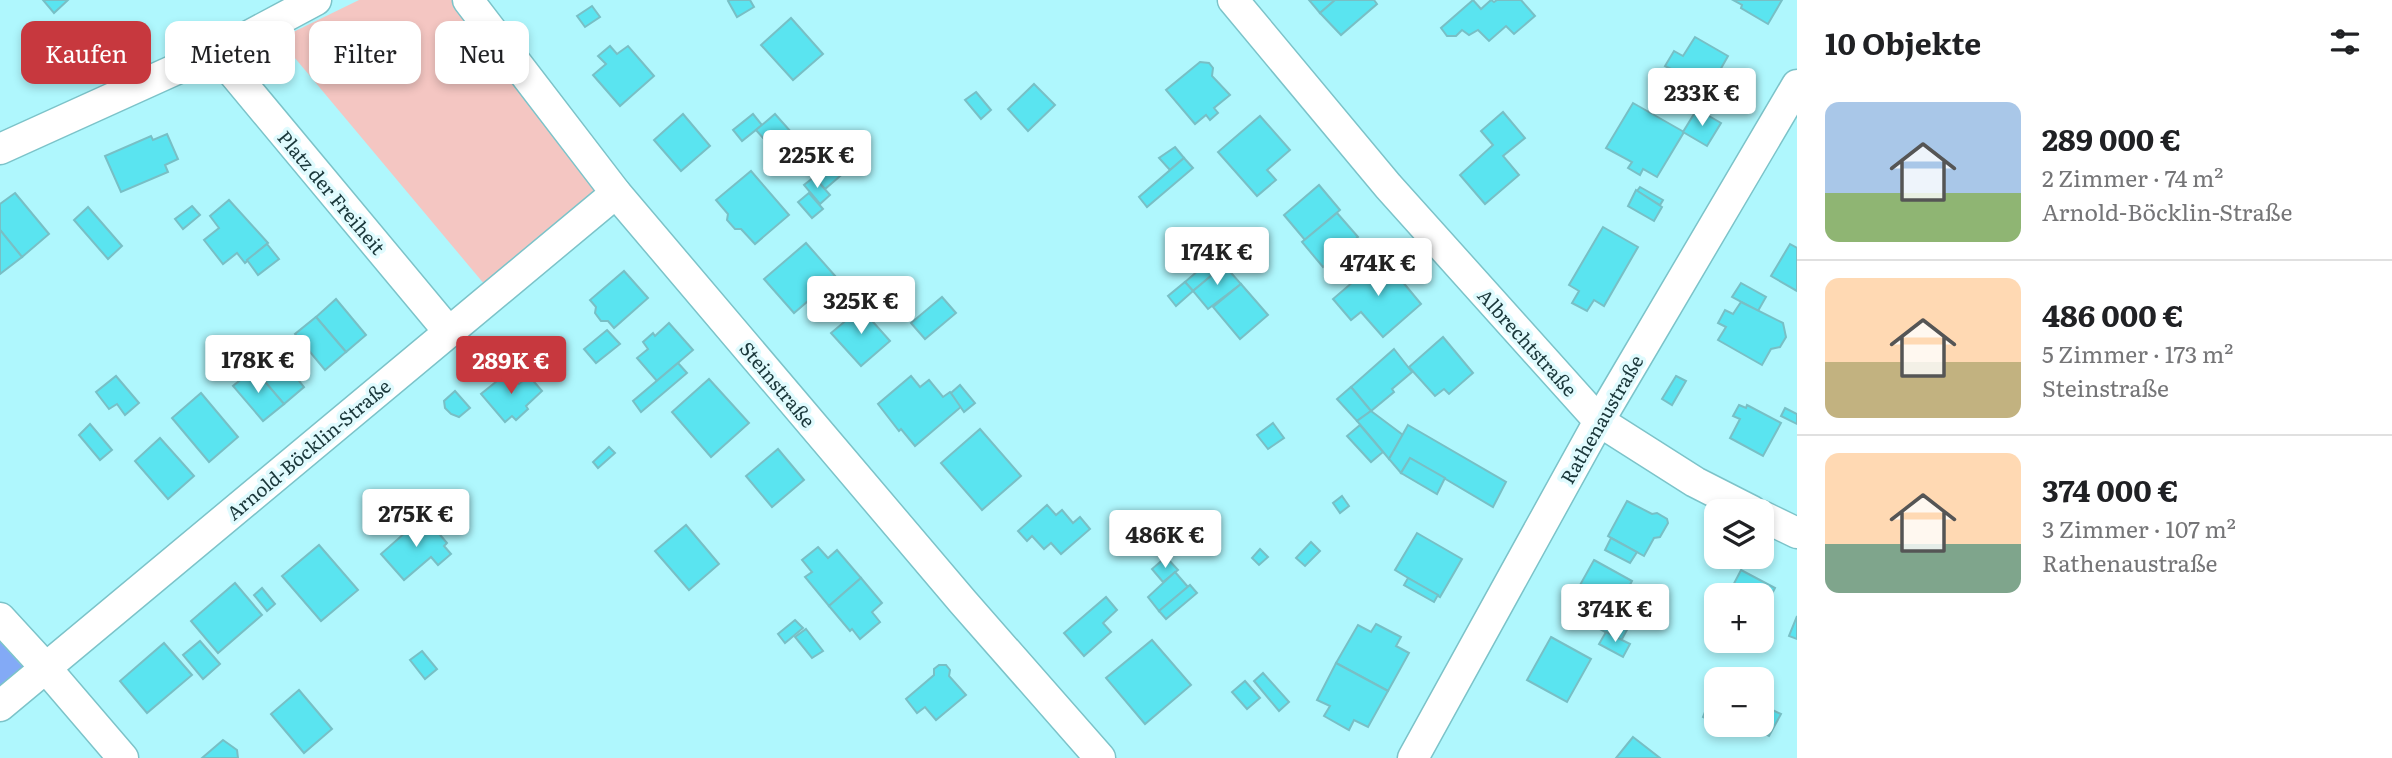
<!DOCTYPE html>
<html lang="de">
<meta charset="utf-8">
<style>
:root{--surface:#fff;--page:#f6f6f6;--text:#202124;--muted:#757577;--line:#e0e0e0;--accent:#c7383e}
body{margin:0;font-family:Literata,serif;background:var(--page);color:var(--text);height:100vh;display:flex;flex-direction:column;font-size:26px;white-space:nowrap}
*{box-sizing:border-box;margin:0}
p{font-size:23px;color:var(--muted)}
.icon{flex:none;width:38px;height:38px;fill:none;stroke:currentColor;stroke-width:2;stroke-linecap:round;stroke-linejoin:round}
.map{position:relative;flex:1;overflow:hidden}
.side{display:flex;flex-direction:column;background:var(--surface);width:595px}
.side>*{flex:none}
.banner{position:absolute;left:21px;top:21px;width:665px;height:63px;display:flex;gap:14px}
.controls{position:absolute;left:1704px;top:499px;display:grid;gap:14px}
.controls a{display:grid;place-items:center;width:70px;height:70px;border-radius:14px;background:var(--surface);box-shadow:0 4px 10px #0003;font-size:35px}
.price{position:absolute;translate:-50% -60px;padding:0 16px;border-radius:7px;background:#fff;color:#222;font-size:23px;line-height:46px;filter:drop-shadow(0 2px 4px #0008)}
.price::after{content:'';position:absolute;left:50%;top:42px;width:21px;height:16px;margin-left:-10px;background:inherit;clip-path:polygon(0 0,100% 0,50% 100%)}
.price.on{background:var(--accent);color:#fff}
ul{padding:0;list-style:none}
li{display:flex;align-items:center;gap:21px;height:175px;padding:0 28px}
li+li{border-top:2px solid var(--line)}
li span{display:grid;place-items:center;flex:none;width:196px;height:140px;border-radius:14px;color:#555}
li>.icon{margin-inline-start:auto}
span .icon{width:84px;height:84px;fill:#fffc;stroke-width:1}
li b{font-size:30px}
h2{display:flex;justify-content:space-between;align-items:center;height:84px;padding:0 28px;font-size:30px}
.pill{padding:0 24px;border-radius:14px;background:var(--surface);box-shadow:0 4px 10px #0003;font-size:24px;line-height:63px}
.pill.on{background:var(--accent);color:#fff}
main{display:flex;flex:1;min-height:0}
.map>svg:first-child{display:block}
</style>
<main>
<div class="map">
<svg width="1797" height="758" viewBox="0 0 1797 758">
<rect width="100%" height="100%" fill="#aff7fd"/>
<polygon fill="#f4c6c2" points="359,0 452,0 601,190 485,285 279,39"/>
<polygon fill="#83aaf6" points="0,642 33,678 0,706"/>
<g fill="#5ae4f0" stroke="#78bfc5" stroke-width="2">
<polygon points="43,0 68,0 54,13"/>
<polygon points="730,0 750,0 754,7 737,17 728,1"/>
<polygon points="1309,0 1335,0 1320,13"/>
<polygon points="1335,0 1374,0 1377,4 1341,35 1320,13"/>
<polygon points="1473,0 1481,9 1491,0 1494,2 1497,0 1521,0 1535,16 1514,34 1506,26 1489,41 1478,30 1469,35 1462,30 1456,36 1447,36 1441,28"/>
<polygon points="1733,0 1782,0 1768,24 1741,8 1742,5"/>
<polygon points="592,6 600,17 585,27 577,16"/>
<polygon points="791,18 823,54 793,80 761,45"/>
<polygon points="1695,37 1728,56 1707,93 1673,74 1675,71 1665,66 1674,51 1683,56"/>
<polygon points="610,46 617,54 628,46 654,76 620,106 593,75 606,64 598,56"/>
<polygon points="1200,62 1209,63 1213,68 1212,76 1230,95 1214,108 1218,113 1210,120 1206,115 1195,124 1166,90"/>
<polygon points="1034,84 1055,105 1028,131 1008,109"/>
<polygon points="976,92 991,110 981,119 965,100"/>
<polygon points="1633,103 1684,132 1657,177 1643,169 1640,175 1628,168 1632,162 1606,148"/>
<polygon points="1697,109 1721,123 1707,146 1683,132"/>
<polygon points="1503,112 1525,138 1503,156 1519,175 1485,204 1460,175 1493,145 1481,131"/>
<polygon points="683,114 710,146 681,171 654,140"/>
<polygon points="753,114 762,125 742,141 733,130"/>
<polygon points="775,114 791,132 772,148 756,130"/>
<polygon points="1260,116 1290,150 1267,170 1276,180 1257,196 1218,152"/>
<polygon points="167,134 178,159 165,165 168,172 121,192 105,156 151,136 153,140"/>
<polygon points="849,146 860,159 825,189 814,177"/>
<polygon points="1175,147 1184,158 1170,170 1159,158"/>
<polygon points="1184,158 1193,168 1147,207 1139,197"/>
<polygon points="751,171 789,215 755,244 741,229 735,229 727,220 728,214 716,200"/>
<polygon points="814,177 830,195 820,204 804,185"/>
<polygon points="1319,185 1340,210 1305,240 1284,215"/>
<polygon points="1640,187 1663,200 1660,205 1637,191"/>
<polygon points="1636,190 1662,207 1654,221 1628,206"/>
<polygon points="15,193 49,234 22,257 0,230 0,204"/>
<polygon points="809,193 823,209 812,218 798,202"/>
<polygon points="229,200 268,243 245,263 237,253 223,264 204,240 219,228 210,216"/>
<polygon points="192,206 200,215 183,229 175,219"/>
<polygon points="88,207 122,246 108,259 74,220"/>
<polygon points="1337,213 1358,237 1323,267 1302,242"/>
<polygon points="1603,227 1638,247 1604,306 1594,300 1587,311 1572,303 1579,291 1569,285"/>
<polygon points="0,230 22,257 0,274"/>
<polygon points="806,243 836,277 794,313 764,279"/>
<polygon points="267,244 279,259 258,275 247,260"/>
<polygon points="1790,244 1797,248 1797,291 1771,276"/>
<polygon points="1214,257 1222,267 1193,291 1185,282"/>
<polygon points="1382,257 1421,304 1383,337 1361,312 1351,320 1333,299"/>
<polygon points="1224,265 1241,284 1208,309 1193,291"/>
<polygon points="624,271 648,298 614,328 608,321 601,321 595,313 596,307 590,300"/>
<polygon points="1185,282 1193,291 1176,306 1168,296"/>
<polygon points="1741,283 1766,297 1758,311 1732,297"/>
<polygon points="1241,284 1268,315 1240,339 1213,307"/>
<polygon points="942,297 956,313 925,339 911,323"/>
<polygon points="336,299 366,335 346,352 316,317"/>
<polygon points="1741,302 1783,323 1786,337 1780,347 1771,349 1762,365 1718,340 1726,327 1718,323 1725,310 1733,314"/>
<polygon points="861,308 874,316 873,322 890,341 861,366 831,333"/>
<polygon points="316,317 346,352 325,370 295,334"/>
<polygon points="669,323 693,350 657,381 637,358 648,349 643,342 653,333 655,336"/>
<polygon points="607,330 620,344 596,363 584,349"/>
<polygon points="1443,337 1473,373 1449,394 1444,389 1435,396 1409,367"/>
<polygon points="1394,349 1412,372 1392,389 1394,392 1371,411 1351,387"/>
<polygon points="275,351 304,387 284,404 254,369"/>
<polygon points="678,363 687,373 641,412 633,401"/>
<polygon points="254,369 284,404 263,421 233,386"/>
<polygon points="503,370 508,372 519,384 529,376 542,391 526,406 528,409 516,420 512,416 505,422 481,394 497,381 497,376"/>
<polygon points="116,376 139,403 125,415 117,404 109,409 96,392"/>
<polygon points="911,376 920,387 929,380 943,397 950,392 962,406 915,446 901,429 899,431 878,404"/>
<polygon points="1676,376 1686,381 1672,405 1662,399"/>
<polygon points="709,379 749,423 711,457 672,412"/>
<polygon points="960,385 975,403 964,412 951,393"/>
<polygon points="1351,387 1371,411 1357,421 1337,399"/>
<polygon points="455,391 470,408 459,417 451,414 445,408 444,401"/>
<polygon points="201,393 238,437 209,462 172,418"/>
<polygon points="1739,405 1746,408 1747,405 1781,423 1763,456 1730,438 1740,419 1733,416"/>
<polygon points="1785,408 1797,414 1797,424 1781,416"/>
<polygon points="1371,411 1403,435 1389,459 1357,421"/>
<polygon points="1273,423 1284,438 1268,449 1257,435"/>
<polygon points="90,424 112,450 100,460 79,435"/>
<polygon points="1360,425 1383,452 1371,462 1347,436"/>
<polygon points="1408,425 1506,482 1493,507 1410,458 1401,473 1389,459"/>
<polygon points="980,429 1021,476 982,510 941,463"/>
<polygon points="160,438 194,476 168,499 135,461"/>
<polygon points="609,447 615,453 598,468 593,462"/>
<polygon points="778,449 804,480 772,507 746,476"/>
<polygon points="1410,458 1445,478 1437,494 1401,473"/>
<polygon points="1342,496 1349,506 1340,513 1333,503"/>
<polygon points="1627,501 1652,514 1657,513 1667,519 1668,523 1660,537 1654,538 1644,556 1608,536"/>
<polygon points="1047,505 1056,515 1062,510 1073,523 1080,517 1090,529 1061,554 1051,543 1044,549 1032,536 1027,541 1018,531"/>
<polygon points="424,516 447,543 444,546 451,554 438,565 431,557 404,580 381,554"/>
<polygon points="686,525 719,564 689,590 655,551"/>
<polygon points="1417,533 1462,559 1440,597 1395,570"/>
<polygon points="1611,538 1637,552 1630,563 1605,550"/>
<polygon points="1311,542 1320,551 1305,566 1296,558"/>
<polygon points="319,545 358,590 321,621 282,576"/>
<polygon points="818,547 828,558 837,550 861,578 829,606 805,577 812,572 802,560"/>
<polygon points="1260,549 1268,557 1259,565 1252,558"/>
<polygon points="1166,557 1178,570 1163,582 1152,569"/>
<polygon points="1594,560 1632,581 1617,610 1633,619 1621,641 1566,610"/>
<polygon points="1741,570 1775,588 1762,613 1762,595 1728,595"/>
<polygon points="1175,572 1188,587 1159,611 1148,597"/>
<polygon points="861,578 882,603 872,612 880,622 860,639 852,629 850,631 829,606"/>
<polygon points="1408,578 1438,595 1434,602 1404,585"/>
<polygon points="235,583 262,615 218,653 191,621"/>
<polygon points="1190,585 1197,593 1166,619 1159,611"/>
<polygon points="262,588 275,604 267,611 254,595"/>
<polygon points="1106,597 1117,610 1103,623 1111,632 1084,656 1064,633"/>
<polygon points="1797,616 1797,639 1789,636"/>
<polygon points="795,620 803,628 785,643 778,634"/>
<polygon points="1376,624 1401,637 1396,646 1409,653 1388,691 1336,663 1358,625 1371,632"/>
<polygon points="806,629 823,651 812,658 795,637"/>
<polygon points="1606,632 1630,644 1623,657 1599,644"/>
<polygon points="1551,637 1591,659 1567,702 1527,680"/>
<polygon points="1152,640 1191,685 1145,724 1106,678"/>
<polygon points="200,641 220,664 203,679 183,655"/>
<polygon points="164,643 192,675 147,713 120,681"/>
<polygon points="422,651 437,669 425,679 410,660"/>
<polygon points="1336,663 1388,691 1368,727 1354,720 1349,730 1324,716 1330,706 1317,700"/>
<polygon points="939,665 946,665 950,670 949,676 966,695 936,720 925,707 917,713 906,699 934,675 934,669"/>
<polygon points="1263,673 1289,702 1279,711 1254,681"/>
<polygon points="1245,681 1260,698 1247,709 1232,692"/>
<polygon points="1717,685 1717,706 1709,702"/>
<polygon points="299,690 332,729 304,753 271,714"/>
<polygon points="1709,702 1717,706 1717,724 1703,717"/>
<polygon points="1762,705 1781,714 1769,736 1750,726 1762,724"/>
<polygon points="1633,737 1660,758 1616,758"/>
<polygon points="223,740 237,750 238,758 202,758"/>
</g>
<g fill="none" stroke-linecap="round" stroke-linejoin="round">
<defs>
<g id="minor">
<polyline points="468,0 616,193 963,602 1100,758"/>
<polyline points="1233,0 1388,186 1599,421 1695,482 1752,511"/>
<polyline points="215,51 449,332"/>
<polyline points="0,149 243,39 316,0"/>
<polyline points="1762,516 1797,533"/>
<polyline points="0,618 45,667 123,758"/>
<polyline points="0,706 616,193"/>
<polyline points="1413,758 1599,421 1797,85"/>
</g>
</defs>
<use href="#minor" stroke="#7cc3c9" stroke-width="33"/>
<use href="#minor" stroke="#fff" stroke-width="30"/>
</g>
<g text-anchor="middle" dominant-baseline="central" stroke-width="7" stroke-linejoin="round" paint-order="stroke">
<g font-size="19" fill="#1a373a" stroke="#e0fbfe">
<text transform="translate(332 192) rotate(50)">Platz der Freiheit</text>
<text transform="translate(1528 342) rotate(48)">Albrechtstraße</text>
<text transform="translate(778 384) rotate(50)">Steinstraße</text>
<text transform="translate(1601 419) rotate(-60)">Rathenaustraße</text>
<text transform="translate(308 449) rotate(-40)">Arnold-Böcklin-Straße</text>
</g>
</g>
</svg>
<div class="controls">
<a><svg class="icon" aria-label="layers" viewBox="0 0 24 24"><path d="M12 4l9 5-9 5-9-5zM3 14l9 5 9-5"/></svg></a>
<a>+</a>
<a>−</a>
</div>
<b class="price" style="left:1702px;top:128px">233K €</b>
<b class="price" style="left:817px;top:190px">225K €</b>
<b class="price" style="left:1217px;top:287px">174K €</b>
<b class="price" style="left:1378px;top:298px">474K €</b>
<b class="price" style="left:861px;top:336px">325K €</b>
<b class="price" style="left:258px;top:395px">178K €</b>
<b class="price on" style="left:511px;top:396px">289K €</b>
<b class="price" style="left:416px;top:549px">275K €</b>
<b class="price" style="left:1165px;top:570px">486K €</b>
<b class="price" style="left:1615px;top:644px">374K €</b>
<div class="banner">
<a class="pill on">Kaufen</a>
<a class="pill">Mieten</a>
<a class="pill">Filter</a>
<a class="pill">Neu</a>
</div>
</div>
<section class="side">
<h2>10 Objekte<svg class="icon" aria-label="filters" viewBox="0 0 24 24"><path d="M4 7h16M4 17h16"/><circle cx="9" cy="7" r="2"/><circle cx="15" cy="17" r="2"/></svg></h2>
<ul>
<li><span style="background:linear-gradient(#a9c7e8 65%,#8fb573 0)"><svg class="icon" aria-label="home" viewBox="0 0 24 24"><path d="M3 11l9-7 9 7M6 9v11h12V9"/></svg></span><div><b>289 000 €</b><p>2 Zimmer · 74 m²</p><p>Arnold-Böcklin-Straße</p></div></li>
<li><span style="background:linear-gradient(#ffd9b3 60%,#c2b280 0)"><svg class="icon" aria-label="home" viewBox="0 0 24 24"><path d="M3 11l9-7 9 7M6 9v11h12V9"/></svg></span><div><b>486 000 €</b><p>5 Zimmer · 173 m²</p><p>Steinstraße</p></div></li>
<li><span style="background:linear-gradient(#ffd9b3 65%,#7fa58c 0)"><svg class="icon" aria-label="home" viewBox="0 0 24 24"><path d="M3 11l9-7 9 7M6 9v11h12V9"/></svg></span><div><b>374 000 €</b><p>3 Zimmer · 107 m²</p><p>Rathenaustraße</p></div></li>
</ul>
</section>
</main>
